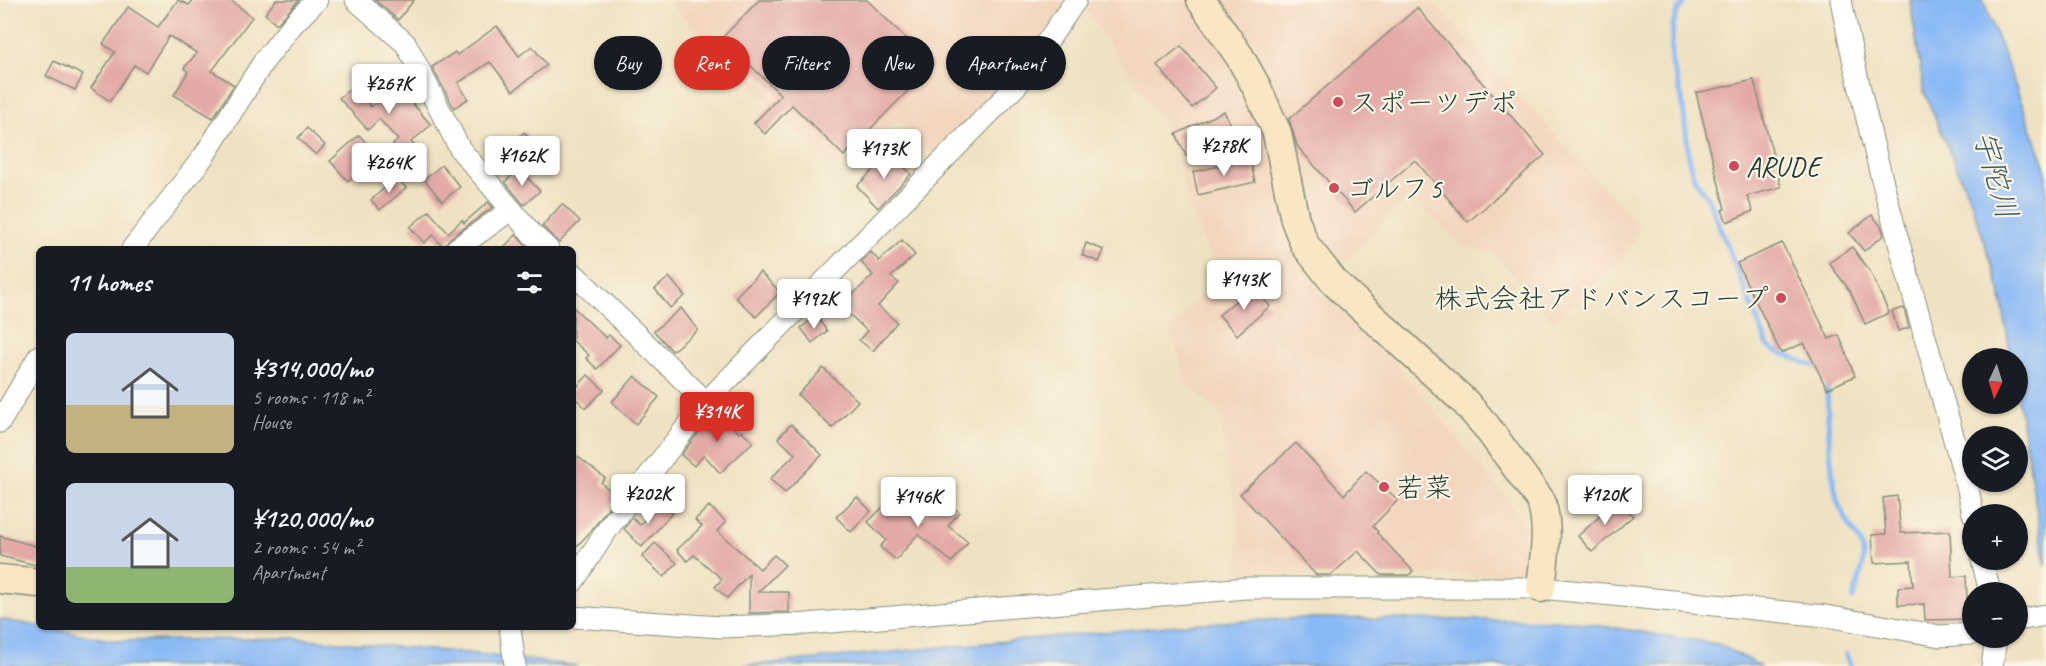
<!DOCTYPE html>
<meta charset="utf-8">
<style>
:root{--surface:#171b24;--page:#242831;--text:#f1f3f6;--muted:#9ea1a6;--accent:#d93025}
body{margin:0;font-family:Caveat,"Klee One",sans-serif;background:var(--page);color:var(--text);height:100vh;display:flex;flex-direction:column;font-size:22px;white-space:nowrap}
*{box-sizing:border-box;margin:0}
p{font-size:20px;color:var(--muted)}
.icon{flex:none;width:33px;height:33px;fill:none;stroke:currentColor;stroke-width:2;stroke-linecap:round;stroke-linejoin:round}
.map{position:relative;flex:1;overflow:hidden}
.drawer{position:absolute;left:36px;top:246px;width:540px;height:384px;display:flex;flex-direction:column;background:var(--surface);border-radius:9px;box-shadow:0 2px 4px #0004}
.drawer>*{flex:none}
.top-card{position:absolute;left:594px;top:36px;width:570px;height:54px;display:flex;gap:12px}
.needle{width:39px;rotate:184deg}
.tools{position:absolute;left:1962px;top:348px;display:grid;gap:12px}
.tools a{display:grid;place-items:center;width:66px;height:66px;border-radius:50%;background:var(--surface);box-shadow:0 2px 4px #0004;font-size:30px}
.price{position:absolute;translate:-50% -51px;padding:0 14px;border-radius:6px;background:#fff;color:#222;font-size:20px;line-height:39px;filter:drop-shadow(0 2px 3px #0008)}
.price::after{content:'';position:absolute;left:50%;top:36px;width:18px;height:14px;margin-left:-9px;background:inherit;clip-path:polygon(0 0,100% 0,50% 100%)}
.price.current{background:var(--accent);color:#fff}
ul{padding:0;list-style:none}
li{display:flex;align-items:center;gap:18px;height:150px;padding:0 30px}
li span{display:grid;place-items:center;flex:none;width:168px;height:120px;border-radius:9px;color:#555}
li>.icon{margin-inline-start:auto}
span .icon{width:72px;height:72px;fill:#fffc;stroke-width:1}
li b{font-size:26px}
h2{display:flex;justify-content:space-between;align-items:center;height:72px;padding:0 30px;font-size:26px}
.pill{padding:0 21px;border-radius:27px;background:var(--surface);box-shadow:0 2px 4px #0004;font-size:21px;line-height:54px}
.pill.current{background:var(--accent);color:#fff}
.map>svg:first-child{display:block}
</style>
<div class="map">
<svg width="2046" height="666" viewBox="0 0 2046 666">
<rect width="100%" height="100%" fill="#fcf5e5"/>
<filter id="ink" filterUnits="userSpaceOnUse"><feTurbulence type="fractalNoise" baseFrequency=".0167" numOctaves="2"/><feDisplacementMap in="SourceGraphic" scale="12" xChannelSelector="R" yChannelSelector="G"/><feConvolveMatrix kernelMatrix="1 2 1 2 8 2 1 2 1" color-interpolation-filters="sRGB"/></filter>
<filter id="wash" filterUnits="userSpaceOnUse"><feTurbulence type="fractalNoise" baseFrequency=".008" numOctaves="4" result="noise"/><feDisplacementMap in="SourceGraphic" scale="24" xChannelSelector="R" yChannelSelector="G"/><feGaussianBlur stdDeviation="1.35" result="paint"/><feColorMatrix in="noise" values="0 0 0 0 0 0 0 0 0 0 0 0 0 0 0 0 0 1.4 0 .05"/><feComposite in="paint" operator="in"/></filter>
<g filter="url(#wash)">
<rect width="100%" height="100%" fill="#efe2c2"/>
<g fill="#f2d5bd">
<polygon points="668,0 1068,0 1012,80 937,159 898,120 833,167 679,13"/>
<polygon points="1079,0 1432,0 1636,223 1639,230 1623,260 1553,321 1492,252 1463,247 1410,195 1317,290 1388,354 1509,501 1522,524 1525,574 1239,576 1238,519 1225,455 1220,412 1187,384 1170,329 1219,276 1188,207 1178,155 1160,118"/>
</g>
<g fill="#8abaf6" stroke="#547c95" stroke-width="1.5">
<polygon points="1910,0 1983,0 2045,165 2046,173 2046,567 2018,399 2018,358 2011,358 2000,290 1971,201 1924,92"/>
<polygon points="1307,618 1570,621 1718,644 1761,666 739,666 1200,623"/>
<polygon points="0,619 116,641 293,638 478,654 578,666 0,666"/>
</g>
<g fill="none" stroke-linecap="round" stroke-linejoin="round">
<g stroke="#8abaf6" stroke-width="5">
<polyline points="1686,0 1677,12 1673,25 1671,60 1682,98 1690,165 1694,178 1708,198 1768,346 1773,350 1819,368"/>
<path d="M1827,383c1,39 2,78 10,116 4,19 25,39 26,54 2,14 -6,32 -10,45"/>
<polyline points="1846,654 1850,666"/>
</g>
</g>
<g id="blocks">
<g fill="#e3a9a6">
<polygon points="178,0 189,5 193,0 230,0 252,17 212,71 234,85 213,118 174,95 188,72 184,68 197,53 169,36 146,72 134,65 110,101 91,88 115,52 103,44 128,7 158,27"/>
<polygon points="276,0 299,0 277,24 265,14"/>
<polygon points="375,0 414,0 398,20"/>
<polygon points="759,0 867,0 933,65 844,156 792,105 765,134 754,123 781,95 722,38"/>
<polygon points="1417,8 1545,155 1468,222 1415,160 1355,212 1297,146 1289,119"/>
<polygon points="497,26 519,56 532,46 547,65 513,91 490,62 458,83 468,99 454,108 432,67 455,52 457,55"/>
<polygon points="1181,46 1216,88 1192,108 1157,65"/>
<polygon points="54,61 83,75 75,90 46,76"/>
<polygon points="1754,80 1781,187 1747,196 1753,211 1727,222 1722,210 1725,209 1696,93"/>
<polygon points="397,85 431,125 411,142 414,145 401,154 393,144 398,140 379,119 368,130 339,98 353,86 371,107"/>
<polygon points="1224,111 1235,133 1186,156 1176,134"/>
<polygon points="307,128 325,145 316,155 298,138"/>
<polygon points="524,132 534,144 519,157 509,145"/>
<polygon points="359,135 377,155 348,181 330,161"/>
<polygon points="891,153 911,174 878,208 857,186"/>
<polygon points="1250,159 1255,182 1198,195 1193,172"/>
<polygon points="442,165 460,187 442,201 424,179"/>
<polygon points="519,169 540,191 524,205 505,182"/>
<polygon points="397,177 406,188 380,210 371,200"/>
<polygon points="488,202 493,207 449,239 444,248 433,235 424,243 410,227 429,211 448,233 462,220 464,223"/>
<polygon points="562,204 580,221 559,243 542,226"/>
<polygon points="1872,215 1881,226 1884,235 1864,251 1849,233"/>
<polygon points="516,235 528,248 502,249"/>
<polygon points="902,240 915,255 891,277 899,283 878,306 897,322 873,351 859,340 867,331 841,306 873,275 861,262 871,252 879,261"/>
<polygon points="1086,243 1104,250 1099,262 1082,255"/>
<polygon points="1782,243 1829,339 1839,335 1855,376 1827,389 1804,343 1781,353 1737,263"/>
<polygon points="1852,247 1871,273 1889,313 1865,324 1850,291 1829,263"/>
<polygon points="760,272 780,292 756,317 735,297"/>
<polygon points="669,277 685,296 670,308 655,289"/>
<polygon points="1252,287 1270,306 1237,335 1219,315"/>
<polygon points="573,307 606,338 609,335 620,345 597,369 586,358 589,355 573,341"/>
<polygon points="681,308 698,330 672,351 654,331"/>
<polygon points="1904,308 1909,328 1898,331 1892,311"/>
<polygon points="816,316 827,331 812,343 801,328"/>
<polygon points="823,368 858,401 832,428 798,395"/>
<polygon points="588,375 604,390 586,408 573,396 573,391"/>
<polygon points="635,376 659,397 636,424 612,402"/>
<polygon points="716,410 739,433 742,431 753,442 720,473 704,455 694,466 681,455"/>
<polygon points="791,424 822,455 785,493 770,479 795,454 778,438"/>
<polygon points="1296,443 1344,495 1366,471 1398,500 1373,526 1378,532 1377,533 1413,571 1409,575 1381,575 1358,551 1331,575 1316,575 1240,494"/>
<polygon points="573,453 605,478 601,483 617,496 591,531 573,550"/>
<polygon points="895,495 921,521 941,497 959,512 948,526 968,542 952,562 918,534 896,560 880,547 886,540 868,522"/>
<polygon points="1897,496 1901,533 1950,531 1952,577 1966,576 1968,619 1925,620 1924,604 1898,605 1898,587 1913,586 1911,561 1874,563 1872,535 1886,534 1883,498"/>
<polygon points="857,497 871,511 851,532 836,517"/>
<polygon points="1618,500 1633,516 1592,552 1578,536"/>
<polygon points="660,503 672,513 642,547 624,529 632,518 640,525"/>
<polygon points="709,506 726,522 717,531 760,569 774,555 785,565 758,592 789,592 789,612 749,613 749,574 727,598 715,587 722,579 694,555 687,561 677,550 702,526 695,520"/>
<polygon points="0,536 39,547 39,566 0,556"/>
<polygon points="655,543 677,563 664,577 642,557"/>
</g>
</g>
</g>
<g filter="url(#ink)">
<use href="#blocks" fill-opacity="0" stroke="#87907b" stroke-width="1.5"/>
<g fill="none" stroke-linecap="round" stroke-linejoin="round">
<defs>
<g id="street">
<polyline points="356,0 406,44 460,149 532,234 548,249"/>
<path d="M1841,0c32,165 82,327 127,489l5,25"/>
<polyline points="132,249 204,156 264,61 294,23 317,0"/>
<polyline points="456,249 511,210"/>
<polyline points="573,273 706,402"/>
<polyline points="0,422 39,356"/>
<polyline points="1982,560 1990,592"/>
<polyline points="573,582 609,527 706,402 1018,84 1076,0"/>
<polyline points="573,617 721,627 806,624 1247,588 1541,588 1826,616 1940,636 1972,634"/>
<polyline points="2018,620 2046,615"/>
<polyline points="510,627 515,666"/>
<polyline points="1992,666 1996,638"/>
</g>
<g id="secondary">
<path d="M1201,0l39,57 17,31 20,45 18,87 10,25 30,38 129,118 22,25 55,75c9,28 3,57 0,87"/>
<polyline points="0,579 39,583"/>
</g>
</defs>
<use href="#street" stroke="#87907b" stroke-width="23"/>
<use href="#secondary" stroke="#87907b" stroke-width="31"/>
<use href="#street" stroke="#fff" stroke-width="21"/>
<use href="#secondary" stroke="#f9e7c3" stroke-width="28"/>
</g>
</g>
<g fill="#d1495b" stroke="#fcf5e5" stroke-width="2">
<circle cx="1338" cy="102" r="6"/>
<circle cx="1734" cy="166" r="6"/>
<circle cx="1334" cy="188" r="6"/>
<circle cx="1781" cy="298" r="6"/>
<circle cx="1384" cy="487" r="6"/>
</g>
<g text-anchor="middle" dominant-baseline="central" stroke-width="4.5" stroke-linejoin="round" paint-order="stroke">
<g font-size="28" fill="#1f3d34" stroke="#fcf5e5" text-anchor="start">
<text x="1350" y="102">スポーツデポ</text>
<text x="1746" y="166">ARUDE</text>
<text x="1346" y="188">ゴルフ5</text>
<text x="1769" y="298" text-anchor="end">株式会社アドバンスコープ</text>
<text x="1396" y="487">若菜</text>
</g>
<g font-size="30" font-style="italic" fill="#3a5c64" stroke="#fcf5e5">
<text transform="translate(1996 175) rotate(74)">宇陀川</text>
</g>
</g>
</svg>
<div class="tools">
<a><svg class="needle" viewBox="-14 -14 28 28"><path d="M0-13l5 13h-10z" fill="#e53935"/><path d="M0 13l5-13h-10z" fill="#9ea1a6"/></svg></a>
<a><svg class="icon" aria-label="layers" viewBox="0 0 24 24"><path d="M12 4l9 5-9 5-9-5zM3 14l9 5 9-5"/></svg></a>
<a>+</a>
<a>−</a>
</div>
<b class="price" style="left:389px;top:115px">¥267K</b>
<b class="price" style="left:1224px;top:177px">¥278K</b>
<b class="price" style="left:884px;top:180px">¥173K</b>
<b class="price" style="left:522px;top:187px">¥162K</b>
<b class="price" style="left:389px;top:194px">¥264K</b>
<b class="price" style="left:1244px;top:311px">¥143K</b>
<b class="price" style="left:814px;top:330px">¥192K</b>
<b class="price current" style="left:717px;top:443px">¥314K</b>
<b class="price" style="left:648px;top:525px">¥202K</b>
<b class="price" style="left:1605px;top:526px">¥120K</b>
<b class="price" style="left:918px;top:528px">¥146K</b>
<div class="top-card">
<a class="pill">Buy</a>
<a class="pill current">Rent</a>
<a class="pill">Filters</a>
<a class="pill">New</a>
<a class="pill">Apartment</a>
</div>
<section class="drawer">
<h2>11 homes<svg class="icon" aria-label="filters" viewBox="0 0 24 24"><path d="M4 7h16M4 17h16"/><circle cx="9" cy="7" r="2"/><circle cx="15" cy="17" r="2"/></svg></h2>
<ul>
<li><span style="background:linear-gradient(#c9d6e8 60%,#c2b280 0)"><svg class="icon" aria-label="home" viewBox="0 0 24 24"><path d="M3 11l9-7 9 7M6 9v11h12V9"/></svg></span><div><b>¥314,000/mo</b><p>5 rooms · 118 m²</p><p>House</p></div></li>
<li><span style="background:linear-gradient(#c9d6e8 70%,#8fb573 0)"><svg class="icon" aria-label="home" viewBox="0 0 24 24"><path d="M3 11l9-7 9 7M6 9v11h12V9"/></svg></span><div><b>¥120,000/mo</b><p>2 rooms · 54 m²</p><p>Apartment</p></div></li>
</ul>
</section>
</div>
